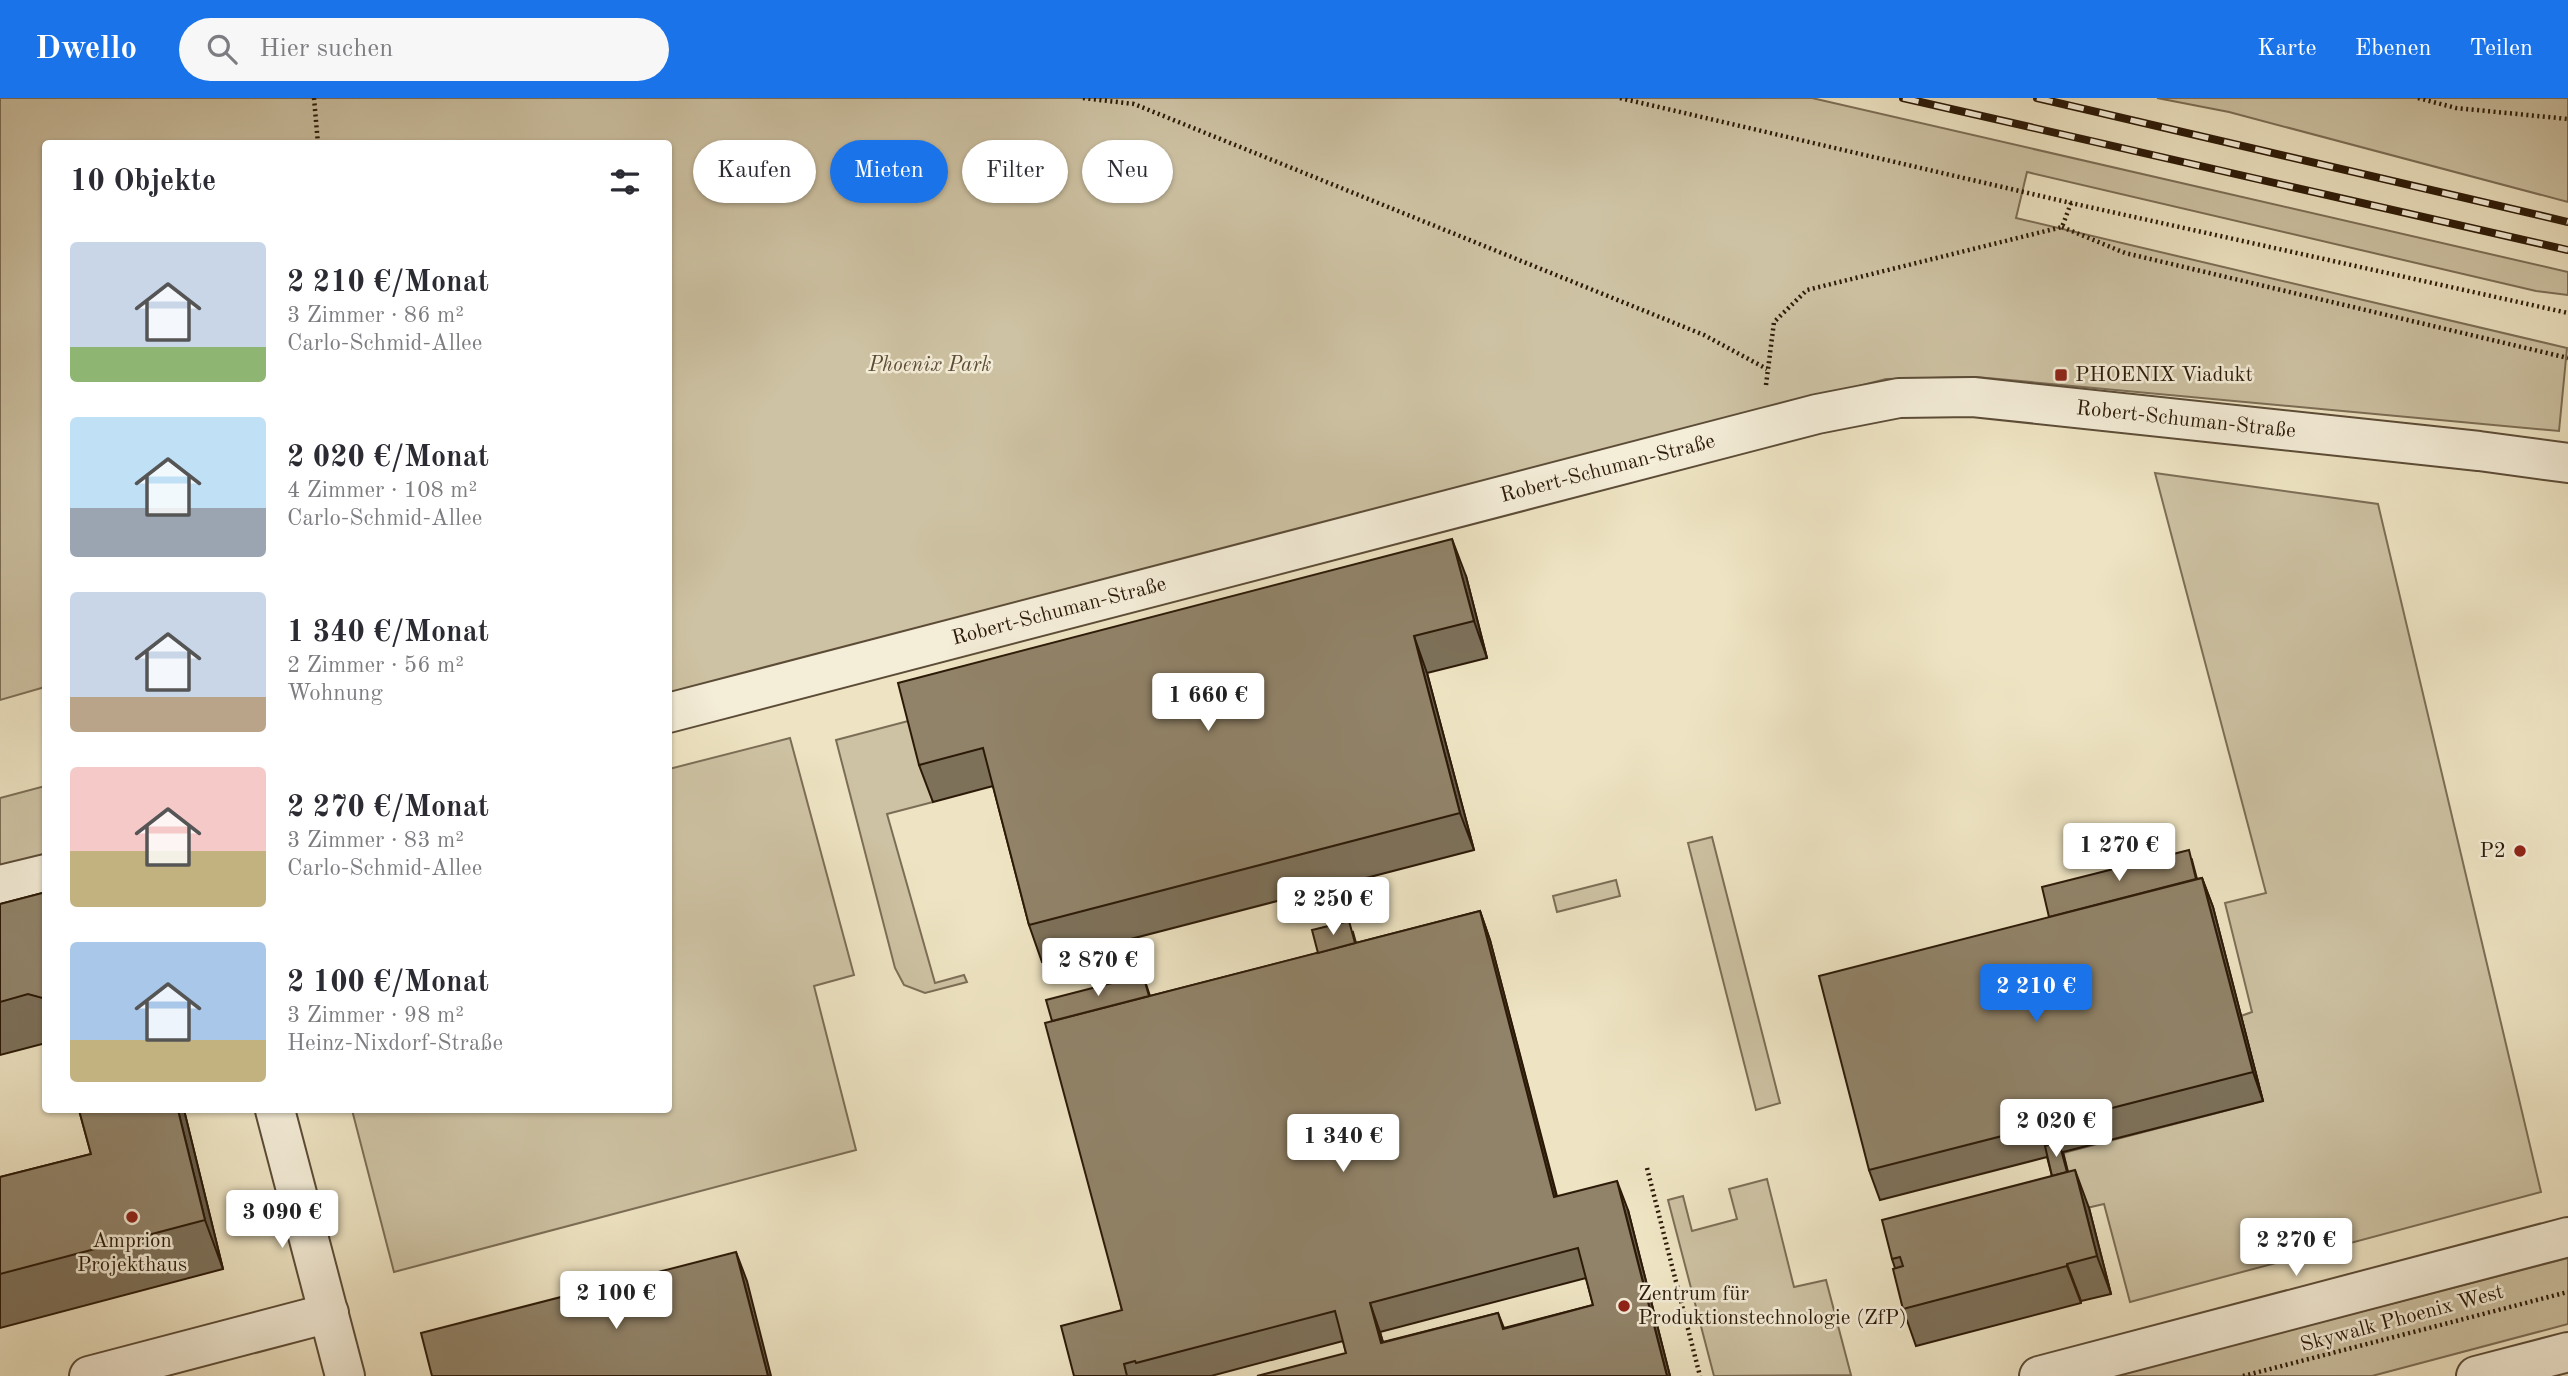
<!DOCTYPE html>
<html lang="de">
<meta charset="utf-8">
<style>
:root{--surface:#fff;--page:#f7f7f7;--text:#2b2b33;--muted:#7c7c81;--accent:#1a73e8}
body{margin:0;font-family:"Old Standard TT",serif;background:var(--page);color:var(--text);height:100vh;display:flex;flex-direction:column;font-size:26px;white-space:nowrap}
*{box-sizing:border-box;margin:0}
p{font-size:23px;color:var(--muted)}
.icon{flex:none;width:38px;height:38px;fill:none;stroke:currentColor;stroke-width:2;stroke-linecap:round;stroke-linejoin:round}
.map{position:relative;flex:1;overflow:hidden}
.panel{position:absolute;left:42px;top:42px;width:630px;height:973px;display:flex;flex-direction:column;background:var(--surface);border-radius:7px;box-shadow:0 2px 5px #0004}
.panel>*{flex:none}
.guide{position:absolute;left:693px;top:42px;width:665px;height:63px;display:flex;gap:14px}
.price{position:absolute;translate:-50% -60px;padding:0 16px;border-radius:7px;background:#fff;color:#222;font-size:23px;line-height:46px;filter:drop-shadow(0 2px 4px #0008)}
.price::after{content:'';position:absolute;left:50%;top:42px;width:21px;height:16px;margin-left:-10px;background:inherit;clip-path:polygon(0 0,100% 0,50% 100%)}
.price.selected{background:var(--accent);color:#fff}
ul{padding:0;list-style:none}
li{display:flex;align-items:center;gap:21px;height:175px;padding:0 28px}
li span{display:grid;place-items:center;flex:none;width:196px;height:140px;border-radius:7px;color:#555}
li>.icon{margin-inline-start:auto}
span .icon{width:84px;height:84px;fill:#fffc;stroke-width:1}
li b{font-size:30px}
h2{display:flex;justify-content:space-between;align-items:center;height:84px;padding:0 28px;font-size:30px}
.pill{padding:0 24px;border-radius:32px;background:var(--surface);box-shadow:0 2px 5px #0004;font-size:24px;line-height:63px}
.pill.selected{background:var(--accent);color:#fff}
header{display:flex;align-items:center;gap:42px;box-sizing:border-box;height:98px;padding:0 35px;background:var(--accent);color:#fff}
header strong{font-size:33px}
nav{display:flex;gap:38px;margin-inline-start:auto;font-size:24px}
.search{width:490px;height:63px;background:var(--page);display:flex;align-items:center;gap:18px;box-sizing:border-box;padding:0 24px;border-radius:38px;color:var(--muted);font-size:26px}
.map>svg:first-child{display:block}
</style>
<header>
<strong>Dwello</strong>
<div class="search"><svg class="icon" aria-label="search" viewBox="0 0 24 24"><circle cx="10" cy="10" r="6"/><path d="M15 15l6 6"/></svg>Hier suchen</div>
<nav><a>Karte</a><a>Ebenen</a><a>Teilen</a></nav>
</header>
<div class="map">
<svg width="2568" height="1278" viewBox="0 0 2568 1278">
<rect width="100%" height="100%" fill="#eee4c3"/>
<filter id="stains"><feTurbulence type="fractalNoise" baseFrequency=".00286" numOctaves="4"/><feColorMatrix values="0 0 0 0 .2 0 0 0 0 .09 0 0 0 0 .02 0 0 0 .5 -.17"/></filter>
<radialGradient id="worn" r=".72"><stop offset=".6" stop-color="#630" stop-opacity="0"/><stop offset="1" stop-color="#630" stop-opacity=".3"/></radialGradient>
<g fill="#cdc2a3" stroke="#7c6e56" stroke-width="2">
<polygon points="0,0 1812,0 2568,174 2568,197 2536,193 2027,74 2016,120 2567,250 2559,333 1976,279 1886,281 669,597 668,46 46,46 45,589 0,602"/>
<polygon points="2157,0 2568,0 2568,104 2229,14"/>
<polygon points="2155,375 2378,406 2541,1094 2130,1204 2104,1106 2078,1112 2063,1055 2263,1003 2241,918 2252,914 2225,805 2266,795"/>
<polygon points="912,622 933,704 887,716 935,885 964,877 967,884 925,895 904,887 895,870 836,642"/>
<polygon points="790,640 854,877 814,888 856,1052 394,1174 352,1012 668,1012 669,671"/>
<polygon points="45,688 45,758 0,770 0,700"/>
<polygon points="1712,739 1780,1005 1756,1012 1688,745"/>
<polygon points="1616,782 1620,798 1557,814 1553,798"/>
<polygon points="1767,1081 1794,1189 1826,1182 1851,1277 1714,1278 1668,1102 1683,1098 1692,1133 1737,1121 1729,1091"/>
<polygon points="2568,1160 2568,1226 2372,1278 2112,1278"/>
</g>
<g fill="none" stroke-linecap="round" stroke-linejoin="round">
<defs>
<g id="minor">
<path id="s1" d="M668,615l1095,-285 54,-14 82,-16 74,-1 506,54 89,12"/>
<polyline points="0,787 46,776"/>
<polyline points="275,1012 345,1278"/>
<polyline points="89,1278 329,1215"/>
<polyline points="2039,1278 2568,1139"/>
<polyline points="2476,1278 2568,1254"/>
</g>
</defs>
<use href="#minor" stroke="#5c4c37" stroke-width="42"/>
<g stroke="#2c1a08" stroke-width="4.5" stroke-dasharray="2 3.5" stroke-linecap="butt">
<polyline points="314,0 318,46"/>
<polyline points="1083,0 1134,6 1704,237 1767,271"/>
<polyline points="1620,0 2071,105 2568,215"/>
<polyline points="2418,0 2456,10 2568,21"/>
<polyline points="2062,129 2125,155 2568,260"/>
<polyline points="1766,287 1774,224 1807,192 2062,129 2071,105"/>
<polyline points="1647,1070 1700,1278"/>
<polyline points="2243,1278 2568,1194"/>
</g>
<use href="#minor" stroke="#f4edd8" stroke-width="38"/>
<defs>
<g id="rail">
<polyline points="1903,0 2568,152"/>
<polyline points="2037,0 2568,124"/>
</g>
</defs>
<use href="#rail" stroke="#2c1a08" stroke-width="8"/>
<use href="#rail" stroke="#f4edd8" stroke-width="5" stroke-dasharray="16" stroke-linecap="butt"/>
</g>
<g fill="#7d715a" stroke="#2c1a08" stroke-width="2" fill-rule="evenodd">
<polygon points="1466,478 1487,560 1427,575 1474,752 1042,864 1029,827 993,688 933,704 919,667"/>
<polygon points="2192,762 2197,781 2202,780 2213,809 2263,1003 2063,1054 2068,1074 2089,1110 2111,1196 2081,1203 2081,1205 1916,1248 1903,1211 1895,1170 1892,1161 2052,1078 2047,1059 1880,1102 1869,1072"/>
<polygon points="46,794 46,945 0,957 0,806"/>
<path d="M1480,813l10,29 67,256 71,14 42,166 -324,-23 -3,-12 -132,35h-137l48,-66 -70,-289 91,-46 7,21 168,-43 35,-21 3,11zM1586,1180l7,27 -89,23 -6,-15 -115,29 -3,-10z"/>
<polygon points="79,1012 184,1012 223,1171 0,1230 0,1079 91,1056"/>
</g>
<g fill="#665c4a" stroke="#2c1a08" stroke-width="2">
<polygon points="1452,441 1466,478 1487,560 1474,523"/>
<polygon points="1414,538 1427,575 1474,752 1460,715"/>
<polygon points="2202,780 2213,809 2263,1003 2253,974"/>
<polygon points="1480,813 1490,842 1564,1128 1554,1099"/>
<polygon points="178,1012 184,1012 223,1171 205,1122"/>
<polygon points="2075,1072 2089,1110 2111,1196 2097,1158"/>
<polygon points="1617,1083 1628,1112 1670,1278 1667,1278"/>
<polygon points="736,1154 747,1183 771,1278 768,1278"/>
<polygon points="2067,1166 2081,1203 2081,1205 2067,1168"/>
<polygon points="1370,1205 1380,1234 1391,1275 1381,1245"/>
</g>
<g fill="#918369" stroke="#2c1a08" stroke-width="2" fill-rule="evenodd">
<polygon points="1452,441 1474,523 1414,538 1460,715 1029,827 983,650 919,667 898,585"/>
<polygon points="2189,752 2196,781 2049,819 2042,789"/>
<polygon points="2202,780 2253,974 1869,1072 1819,878"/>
<polygon points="46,794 46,901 28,896 0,904 0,806"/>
<path d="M1480,813l74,286 63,-16 50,195h-410l89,-23 -11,-42 -199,52 -1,-2 -11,3 3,12h-53l-13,-50 61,-16 -77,-287zM1578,1150l15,57 -90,24 -5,-16 -117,30 -11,-40z"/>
<polygon points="1349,823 1355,845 1318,855 1312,832"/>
<polygon points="1143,877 1149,898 1052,923 1046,902"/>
<polygon points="79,1012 178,1012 205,1122 0,1176 0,1079 91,1056"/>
<polygon points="2059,1044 2067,1074 2052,1078 2045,1048"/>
<polygon points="2075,1072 2097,1158 2067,1166 2067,1168 1903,1211 1893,1171 1903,1168 1900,1159 1892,1161 1882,1122"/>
<polygon points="736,1154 768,1278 432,1278 421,1235"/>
</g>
<g fill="#8f2418" stroke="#f4edd8" stroke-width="2.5">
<rect x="2054" y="270" width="14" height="14" rx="3.5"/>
<circle cx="2520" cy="753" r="7"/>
<circle cx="132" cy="1119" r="7"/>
<circle cx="1624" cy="1208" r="7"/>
</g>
<g text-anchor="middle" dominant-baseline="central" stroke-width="5" stroke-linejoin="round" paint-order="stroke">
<g font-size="21" font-style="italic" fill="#5c4c36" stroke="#f4edd8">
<text x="930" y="267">Phoenix Park</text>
</g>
<g font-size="21" fill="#2c1a08" stroke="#f4edd8" text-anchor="start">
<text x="2075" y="277">PHOENIX Viadukt</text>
<text x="2506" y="753" text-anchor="end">P2</text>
<text x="132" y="1143" text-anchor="middle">Amprion<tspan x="132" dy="24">Projekthaus</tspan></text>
<text x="1638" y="1196">Zentrum für<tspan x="1638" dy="24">Produktionstechnologie (ZfP)</tspan></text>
</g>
<g font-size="21" fill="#2c1a08" stroke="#f4edd8">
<text stroke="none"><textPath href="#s1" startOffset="1559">Robert-Schuman-Straße</textPath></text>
<text stroke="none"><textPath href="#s1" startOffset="971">Robert-Schuman-Straße</textPath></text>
<text stroke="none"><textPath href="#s1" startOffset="404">Robert-Schuman-Straße</textPath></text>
<text transform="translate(2402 1221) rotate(-15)">Skywalk Phoenix West</text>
</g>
</g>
<rect width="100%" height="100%" filter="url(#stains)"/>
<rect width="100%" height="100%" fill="url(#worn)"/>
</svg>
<b class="price" style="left:1208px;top:635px">1 660 €</b>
<b class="price" style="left:2119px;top:785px">1 270 €</b>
<b class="price" style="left:1333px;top:839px">2 250 €</b>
<b class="price" style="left:1098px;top:900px">2 870 €</b>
<b class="price selected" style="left:2036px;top:926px">2 210 €</b>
<b class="price" style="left:2056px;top:1061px">2 020 €</b>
<b class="price" style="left:1343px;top:1076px">1 340 €</b>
<b class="price" style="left:282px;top:1152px">3 090 €</b>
<b class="price" style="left:2296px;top:1180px">2 270 €</b>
<b class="price" style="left:616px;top:1233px">2 100 €</b>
<div class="guide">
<a class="pill">Kaufen</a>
<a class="pill selected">Mieten</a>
<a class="pill">Filter</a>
<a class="pill">Neu</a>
</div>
<section class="panel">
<h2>10 Objekte<svg class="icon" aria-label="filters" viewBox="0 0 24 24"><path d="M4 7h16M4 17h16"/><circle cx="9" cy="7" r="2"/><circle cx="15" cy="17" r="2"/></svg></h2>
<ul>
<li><span style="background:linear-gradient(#c9d6e8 75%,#8fb573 0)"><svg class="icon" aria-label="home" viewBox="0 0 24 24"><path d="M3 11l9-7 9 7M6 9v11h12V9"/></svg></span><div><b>2 210 €/Monat</b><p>3 Zimmer · 86 m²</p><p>Carlo-Schmid-Allee</p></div></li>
<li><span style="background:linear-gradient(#bfe0f5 65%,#9aa5b1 0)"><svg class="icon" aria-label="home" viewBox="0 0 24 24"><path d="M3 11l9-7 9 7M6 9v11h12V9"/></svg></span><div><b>2 020 €/Monat</b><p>4 Zimmer · 108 m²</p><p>Carlo-Schmid-Allee</p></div></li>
<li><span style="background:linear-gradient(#c9d6e8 75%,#b9a48a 0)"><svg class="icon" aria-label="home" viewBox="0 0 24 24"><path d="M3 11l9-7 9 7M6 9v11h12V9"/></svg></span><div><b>1 340 €/Monat</b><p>2 Zimmer · 56 m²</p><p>Wohnung</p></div></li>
<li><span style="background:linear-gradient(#f6c9c9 60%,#c2b280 0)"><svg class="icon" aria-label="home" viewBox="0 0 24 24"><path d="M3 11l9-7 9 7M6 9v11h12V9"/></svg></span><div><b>2 270 €/Monat</b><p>3 Zimmer · 83 m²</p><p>Carlo-Schmid-Allee</p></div></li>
<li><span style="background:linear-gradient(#a9c7e8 70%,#c2b280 0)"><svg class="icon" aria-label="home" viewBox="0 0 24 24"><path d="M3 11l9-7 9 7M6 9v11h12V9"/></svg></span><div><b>2 100 €/Monat</b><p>3 Zimmer · 98 m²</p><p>Heinz-Nixdorf-Straße</p></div></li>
</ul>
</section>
</div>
